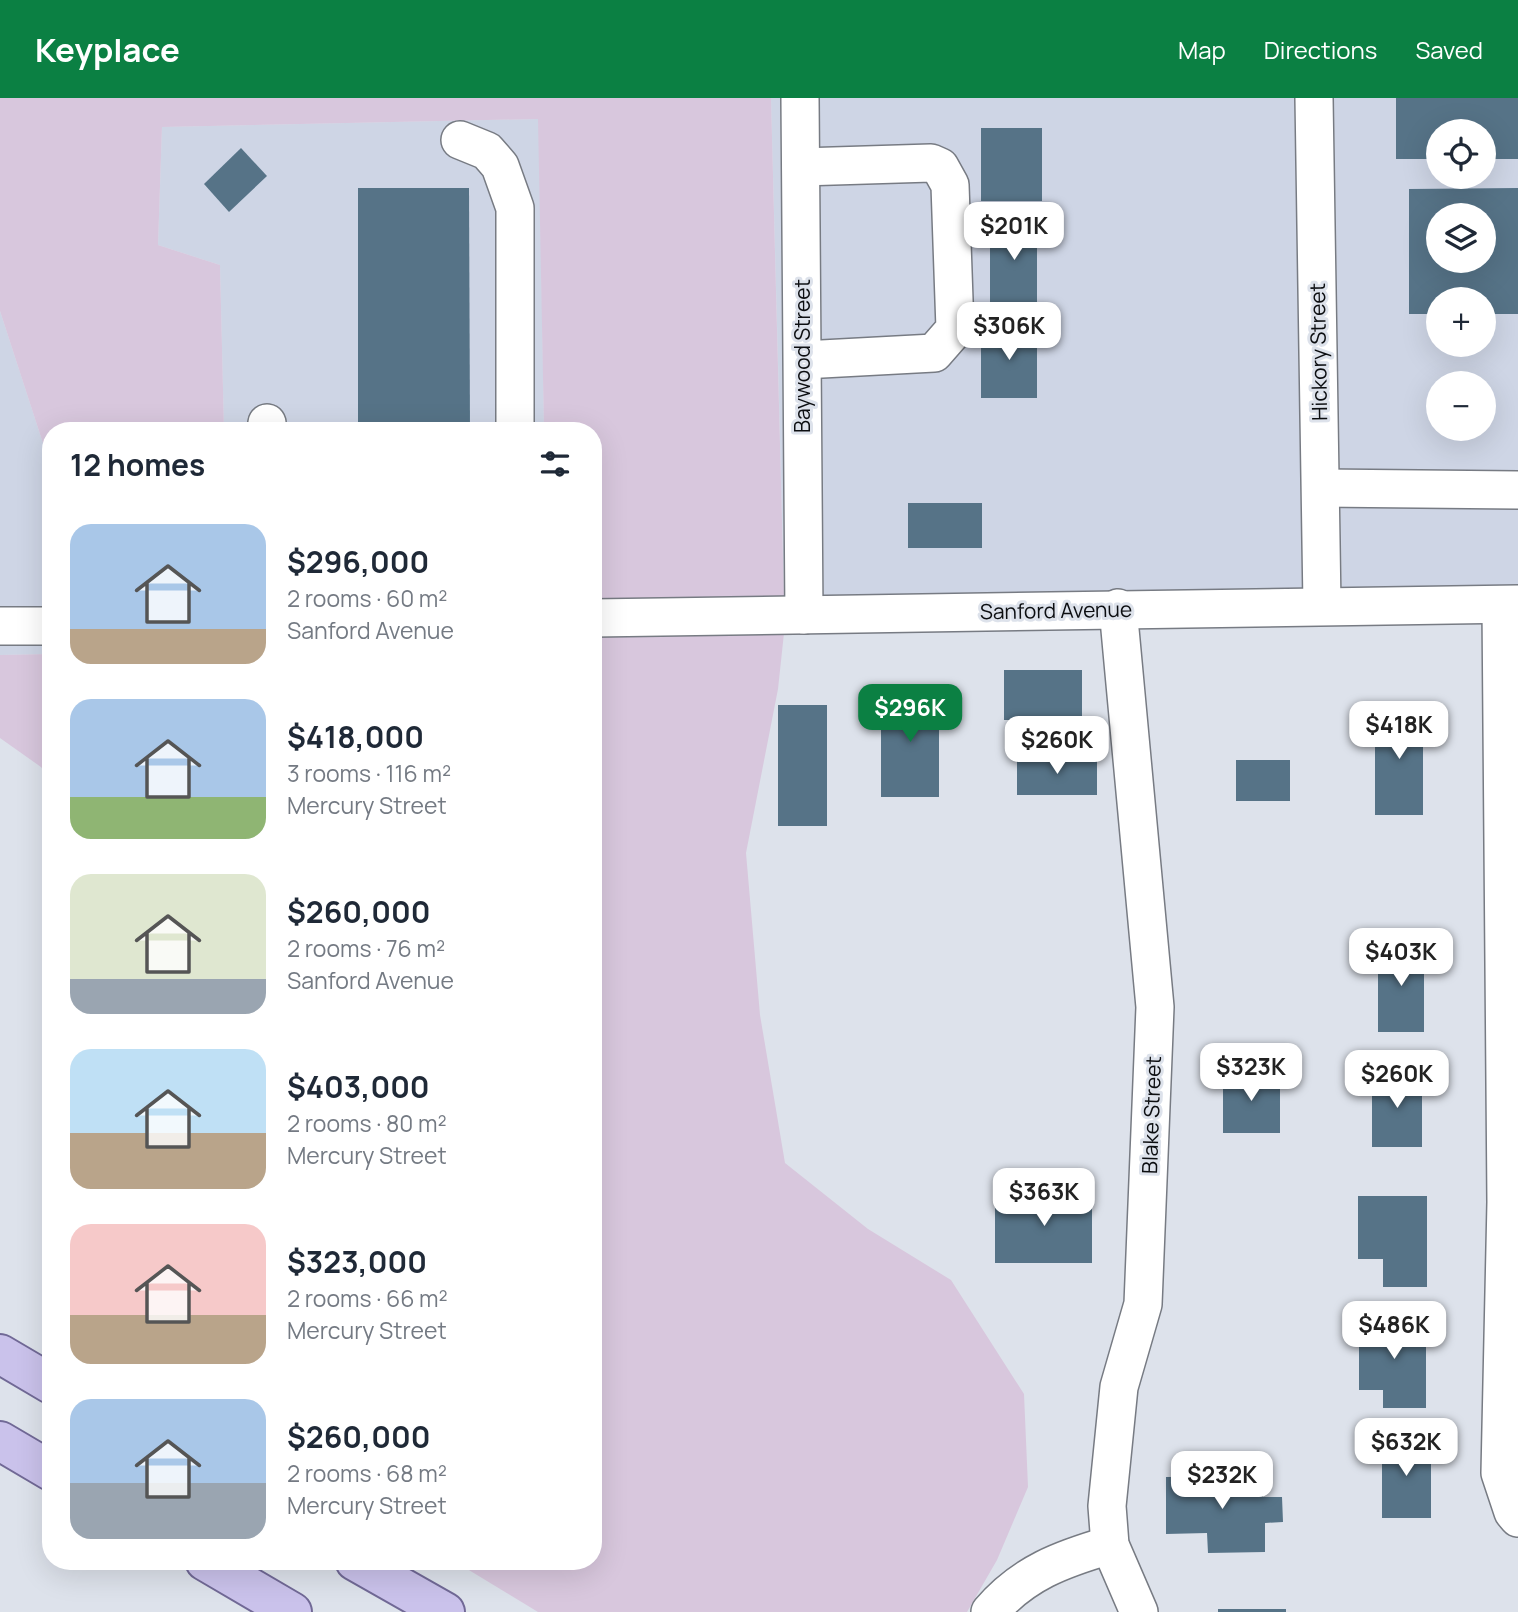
<!DOCTYPE html>
<meta charset="utf-8">
<style>
:root{--surface:#fff;--page:#f2f2f3;--text:#1f2937;--muted:#747a83;--accent:#0b8043}
body{margin:0;font-family:Manrope,sans-serif;background:var(--page);color:var(--text);height:100vh;display:flex;flex-direction:column;font-size:26px;white-space:nowrap}
*{box-sizing:border-box;margin:0}
p{font-size:23px;color:var(--muted)}
.icon{flex:none;width:38px;height:38px;fill:none;stroke:currentColor;stroke-width:2;stroke-linecap:round;stroke-linejoin:round}
.map{position:relative;flex:1;overflow:hidden}
.sheet{position:absolute;left:42px;top:324px;width:560px;height:1148px;display:flex;flex-direction:column;background:var(--surface);border-radius:28px;box-shadow:0 7px 28px #0002}
.sheet>*{flex:none}
.fabs{position:absolute;left:1426px;top:21px;display:grid;gap:14px}
.fabs a{display:grid;place-items:center;width:70px;height:70px;border-radius:50%;background:var(--surface);box-shadow:0 7px 28px #0002;font-size:35px}
.price{position:absolute;translate:-50% -60px;padding:0 16px;border-radius:14px;background:#fff;color:#222;font-size:23px;line-height:46px;filter:drop-shadow(0 2px 4px #0008)}
.price::after{content:'';position:absolute;left:50%;top:42px;width:21px;height:16px;margin-left:-10px;background:inherit;clip-path:polygon(0 0,100% 0,50% 100%)}
.price.on{background:var(--accent);color:#fff}
ul{padding:0;list-style:none}
li{display:flex;align-items:center;gap:21px;height:175px;padding:0 28px}
li span{display:grid;place-items:center;flex:none;width:196px;height:140px;border-radius:21px;color:#555}
li>.icon{margin-inline-start:auto}
span .icon{width:84px;height:84px;fill:#fffc;stroke-width:1}
li b{font-size:30px}
h2{display:flex;justify-content:space-between;align-items:center;height:84px;padding:0 28px;font-size:30px}
header{display:flex;align-items:center;gap:42px;box-sizing:border-box;height:98px;padding:0 35px;background:var(--accent);color:#fff}
header strong{font-size:33px}
nav{display:flex;gap:38px;margin-inline-start:auto;font-size:24px}
.map>svg:first-child{display:block}
</style>
<header>
<strong>Keyplace</strong>
<nav><a>Map</a><a>Directions</a><a>Saved</a></nav>
</header>
<div class="map">
<svg width="1518" height="1514" viewBox="0 0 1518 1514">
<rect width="100%" height="100%" fill="#dde2eb"/>
<g fill="#ced5e5" fill-rule="evenodd">
<polygon points="771,0 780,0 784,490"/>
<polygon points="820,0 1294,0 1302,490 824,499"/>
<path d="M1334,0h184v489l-176,1zM1438,33h46v46h-46zM1438,117h46v46h-46zM1438,201h46v46h-46zM1438,285h46v46h-46z"/>
<polygon points="539,21 544,332 224,332 220,167 158,147 162,29"/>
<polygon points="0,213 51,370 51,510 0,511"/>
<polygon points="51,545 51,556 0,557 0,546"/>
</g>
<g fill="#d8c7dd">
<polygon points="0,0 771,0 784,500 593,502 593,332 544,332 538,21 162,29 158,147 220,167 224,332 51,332 51,370 0,213"/>
<polygon points="784,535 778,591 746,755 760,917 785,1065 868,1131 951,1182 1024,1296 1028,1389 997,1462 967,1514 538,1514 454,1463 593,1463 593,537"/>
<polygon points="51,556 51,682 41,669 0,640 0,557"/>
</g>
<g fill="#567387" fill-rule="evenodd">
<polygon points="1396,0 1518,0 1518,61 1484,61 1484,33 1438,33 1438,61 1396,61"/>
<rect x="981" y="30" width="61" height="73"/>
<polygon points="241,50 267,78 229,114 204,86"/>
<polygon points="358,90 469,90 470,332 358,332"/>
<path d="M1518,90v126h-34v-15h-46v15h-29v-125zM1438,117h46v46h-46z"/>
<rect x="990" y="120" width="47" height="88"/>
<rect x="981" y="228" width="56" height="72"/>
<rect x="908" y="405" width="74" height="45"/>
<rect x="1004" y="572" width="78" height="50"/>
<rect x="881" y="593" width="58" height="106"/>
<rect x="778" y="607" width="49" height="121"/>
<rect x="1375" y="608" width="48" height="109"/>
<rect x="1017" y="658" width="80" height="39"/>
<rect x="1236" y="662" width="54" height="41"/>
<rect x="1378" y="847" width="46" height="87"/>
<rect x="1223" y="975" width="57" height="60"/>
<rect x="1372" y="976" width="50" height="73"/>
<rect x="995" y="1095" width="97" height="70"/>
<polygon points="1358,1098 1427,1098 1427,1189 1383,1189 1383,1161 1358,1161"/>
<polygon points="1359,1221 1426,1221 1426,1310 1383,1310 1383,1292 1359,1292"/>
<rect x="1382" y="1341" width="49" height="79"/>
<polygon points="1262,1378 1263,1399 1282,1399 1283,1424 1265,1425 1265,1454 1208,1455 1207,1435 1166,1436 1166,1379"/>
<rect x="1218" y="1511" width="68" height="3"/>
</g>
<g fill="none" stroke-linecap="round" stroke-linejoin="round">
<defs>
<g id="minor">
<polyline points="800,0 804,517"/>
<polyline points="1314,0 1322,507"/>
<polyline points="460,42 487,53 500,68 515,110 515,332"/>
<polyline points="801,69 931,65 940,69 950,87 955,231 934,255 803,262"/>
<polyline points="266,332 267,325"/>
<polyline points="1321,390 1518,392"/>
<polyline points="1501,507 1506,1104 1500,1375 1513,1414 1518,1420"/>
<polyline points="1118,510 1155,909 1143,1206 1119,1289 1107,1408 1110,1447 1139,1514"/>
<polyline points="593,520 1518,506"/>
<polyline points="0,528 51,528"/>
<path d="M990,1514c33,-39 72,-53 120,-67"/>
</g>
<g id="major">
<polyline points="0,1256 51,1286"/>
<polyline points="0,1343 51,1373"/>
<polyline points="205,1463 292,1514"/>
<polyline points="355,1463 445,1514"/>
</g>
</defs>
<use href="#minor" stroke="#777b83" stroke-width="40"/>
<use href="#major" stroke="#716996" stroke-width="42"/>
<use href="#minor" stroke="#fff" stroke-width="37"/>
<use href="#major" stroke="#cac2eb" stroke-width="38"/>
</g>
<g text-anchor="middle" dominant-baseline="central" stroke-width="6" stroke-linejoin="round" paint-order="stroke">
<g font-size="21" fill="#0c0e11" stroke="#dde2eb">
<text transform="translate(1318 254) rotate(-91)">Hickory Street</text>
<text transform="translate(802 258) rotate(-90)">Baywood Street</text>
<text transform="translate(1056 512) rotate(-1)">Sanford Avenue</text>
<text transform="translate(1151 1017) rotate(-88)">Blake Street</text>
</g>
</g>
</svg>
<div class="fabs">
<a><svg class="icon" aria-label="locate" viewBox="0 0 24 24"><circle cx="12" cy="12" r="6"/><path d="M12 2v4M12 18v4M2 12h4M18 12h4"/></svg></a>
<a><svg class="icon" aria-label="layers" viewBox="0 0 24 24"><path d="M12 4l9 5-9 5-9-5zM3 14l9 5 9-5"/></svg></a>
<a>+</a>
<a>−</a>
</div>
<b class="price" style="left:1014px;top:164px">$201K</b>
<b class="price" style="left:1009px;top:264px">$306K</b>
<b class="price on" style="left:910px;top:646px">$296K</b>
<b class="price" style="left:1399px;top:663px">$418K</b>
<b class="price" style="left:1057px;top:678px">$260K</b>
<b class="price" style="left:1401px;top:890px">$403K</b>
<b class="price" style="left:1251px;top:1005px">$323K</b>
<b class="price" style="left:1397px;top:1012px">$260K</b>
<b class="price" style="left:1044px;top:1130px">$363K</b>
<b class="price" style="left:1394px;top:1263px">$486K</b>
<b class="price" style="left:1406px;top:1380px">$632K</b>
<b class="price" style="left:1222px;top:1413px">$232K</b>
<section class="sheet">
<h2>12 homes<svg class="icon" aria-label="filters" viewBox="0 0 24 24"><path d="M4 7h16M4 17h16"/><circle cx="9" cy="7" r="2"/><circle cx="15" cy="17" r="2"/></svg></h2>
<ul>
<li><span style="background:linear-gradient(#a9c7e8 75%,#b9a48a 0)"><svg class="icon" aria-label="home" viewBox="0 0 24 24"><path d="M3 11l9-7 9 7M6 9v11h12V9"/></svg></span><div><b>$296,000</b><p>2 rooms · 60 m²</p><p>Sanford Avenue</p></div></li>
<li><span style="background:linear-gradient(#a9c7e8 70%,#8fb573 0)"><svg class="icon" aria-label="home" viewBox="0 0 24 24"><path d="M3 11l9-7 9 7M6 9v11h12V9"/></svg></span><div><b>$418,000</b><p>3 rooms · 116 m²</p><p>Mercury Street</p></div></li>
<li><span style="background:linear-gradient(#dfe7d0 75%,#9aa5b1 0)"><svg class="icon" aria-label="home" viewBox="0 0 24 24"><path d="M3 11l9-7 9 7M6 9v11h12V9"/></svg></span><div><b>$260,000</b><p>2 rooms · 76 m²</p><p>Sanford Avenue</p></div></li>
<li><span style="background:linear-gradient(#bfe0f5 60%,#b9a48a 0)"><svg class="icon" aria-label="home" viewBox="0 0 24 24"><path d="M3 11l9-7 9 7M6 9v11h12V9"/></svg></span><div><b>$403,000</b><p>2 rooms · 80 m²</p><p>Mercury Street</p></div></li>
<li><span style="background:linear-gradient(#f6c9c9 65%,#b9a48a 0)"><svg class="icon" aria-label="home" viewBox="0 0 24 24"><path d="M3 11l9-7 9 7M6 9v11h12V9"/></svg></span><div><b>$323,000</b><p>2 rooms · 66 m²</p><p>Mercury Street</p></div></li>
<li><span style="background:linear-gradient(#a9c7e8 60%,#9aa5b1 0)"><svg class="icon" aria-label="home" viewBox="0 0 24 24"><path d="M3 11l9-7 9 7M6 9v11h12V9"/></svg></span><div><b>$260,000</b><p>2 rooms · 68 m²</p><p>Mercury Street</p></div></li>
</ul>
</section>
</div>
